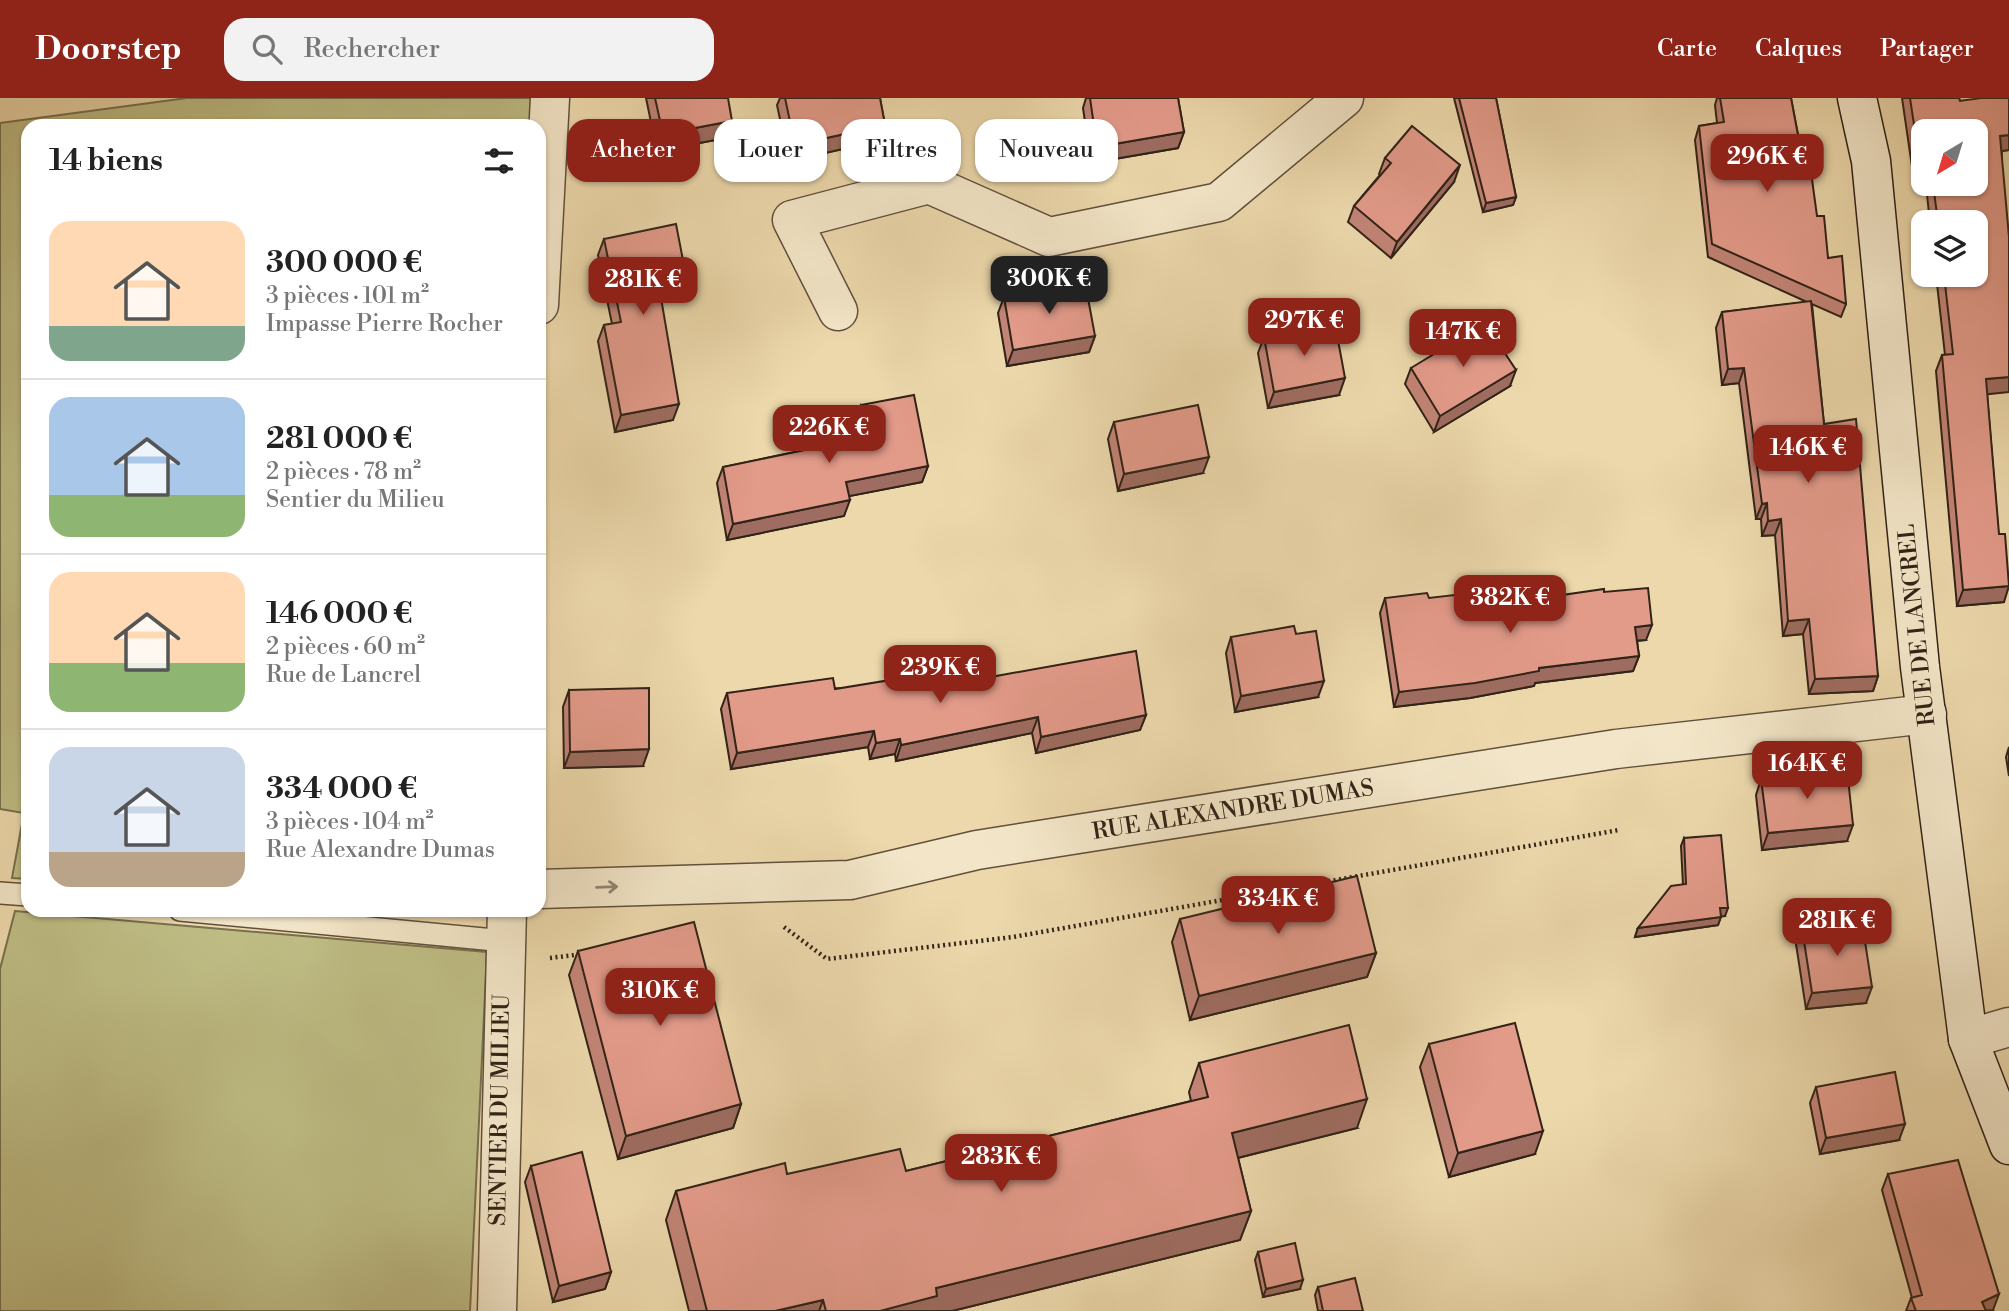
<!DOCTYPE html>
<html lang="fr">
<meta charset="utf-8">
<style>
:root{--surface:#fff;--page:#f2f2f2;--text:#222;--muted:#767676;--line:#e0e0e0;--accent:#8f2418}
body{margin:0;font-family:"Libre Bodoni",serif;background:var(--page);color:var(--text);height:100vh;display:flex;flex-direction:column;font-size:26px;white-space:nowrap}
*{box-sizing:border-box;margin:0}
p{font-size:23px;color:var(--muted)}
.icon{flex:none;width:38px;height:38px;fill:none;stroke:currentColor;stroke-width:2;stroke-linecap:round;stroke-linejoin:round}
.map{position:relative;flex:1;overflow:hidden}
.sheet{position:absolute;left:21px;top:21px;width:525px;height:798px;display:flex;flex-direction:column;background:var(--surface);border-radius:21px;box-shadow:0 2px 5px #0004}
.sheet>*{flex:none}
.top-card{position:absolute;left:567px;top:21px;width:665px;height:63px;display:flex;gap:14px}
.needle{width:46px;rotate:218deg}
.fabs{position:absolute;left:1911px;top:21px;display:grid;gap:14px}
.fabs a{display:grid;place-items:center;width:77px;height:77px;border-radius:14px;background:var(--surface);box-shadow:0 2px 5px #0004;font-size:35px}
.price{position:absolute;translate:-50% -60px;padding:0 16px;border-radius:14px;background:var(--accent);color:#fff;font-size:23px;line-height:46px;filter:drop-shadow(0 2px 4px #0008)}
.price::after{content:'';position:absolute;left:50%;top:42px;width:21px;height:16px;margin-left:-10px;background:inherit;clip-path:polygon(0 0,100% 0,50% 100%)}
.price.on{background:#222;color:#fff}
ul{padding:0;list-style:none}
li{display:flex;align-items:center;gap:21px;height:175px;padding:0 28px}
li+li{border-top:2px solid var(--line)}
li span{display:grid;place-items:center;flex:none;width:196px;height:140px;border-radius:21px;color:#555}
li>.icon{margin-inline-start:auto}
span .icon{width:84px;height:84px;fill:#fffc;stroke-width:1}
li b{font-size:30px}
h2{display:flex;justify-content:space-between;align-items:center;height:84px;padding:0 28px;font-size:30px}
.pill{padding:0 24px;border-radius:21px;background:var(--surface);box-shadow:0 2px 5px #0004;font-size:24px;line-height:63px}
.pill.on{background:var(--accent);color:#fff}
header{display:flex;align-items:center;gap:42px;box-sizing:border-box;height:98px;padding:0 35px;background:var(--accent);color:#fff}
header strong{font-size:33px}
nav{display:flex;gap:38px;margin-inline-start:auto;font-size:24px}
.search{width:490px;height:63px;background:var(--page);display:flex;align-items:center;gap:18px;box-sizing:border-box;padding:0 24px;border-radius:21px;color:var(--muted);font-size:26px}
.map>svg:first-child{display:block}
</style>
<header>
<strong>Doorstep</strong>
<div class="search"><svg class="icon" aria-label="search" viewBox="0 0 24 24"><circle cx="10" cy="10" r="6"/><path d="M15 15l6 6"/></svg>Rechercher</div>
<nav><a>Carte</a><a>Calques</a><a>Partager</a></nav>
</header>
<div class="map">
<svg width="2009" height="1213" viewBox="0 0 2009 1213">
<rect width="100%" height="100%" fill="#ecd8ab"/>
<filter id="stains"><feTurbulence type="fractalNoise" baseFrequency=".00286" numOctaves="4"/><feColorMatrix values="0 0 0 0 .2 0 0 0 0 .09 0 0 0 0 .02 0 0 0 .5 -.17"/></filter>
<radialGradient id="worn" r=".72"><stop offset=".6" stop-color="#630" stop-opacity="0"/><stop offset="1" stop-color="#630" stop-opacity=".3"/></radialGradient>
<g fill="#bebc84" stroke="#78704e" stroke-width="2">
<polygon points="187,0 532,0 530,28 28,28 28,781 12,780 24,715 0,711 0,25"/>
<polygon points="15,813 487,854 470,1213 0,1213 0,871"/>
</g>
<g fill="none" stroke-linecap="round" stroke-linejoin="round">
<defs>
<g id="service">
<polyline points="0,795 28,797"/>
<polyline points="180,812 505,843"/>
</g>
<g id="minor">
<polyline points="539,207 550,0"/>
<polyline points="838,213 792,122 929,86 1049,139 1219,104 1344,0"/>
<polyline points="539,791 850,782 977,752 1616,651 1927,616"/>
<polyline points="1968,941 2009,929"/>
<polyline points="497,1213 507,812"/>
</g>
<polyline id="secondary" points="1857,0 1871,63 1920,569 1968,941 2009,1047"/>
</defs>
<use href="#service" stroke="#60503c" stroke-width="24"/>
<use href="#minor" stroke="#60503c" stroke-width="41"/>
<use href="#secondary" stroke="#312317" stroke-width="41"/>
<g stroke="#312317" stroke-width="4.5" stroke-dasharray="2 3.5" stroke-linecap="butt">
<polyline points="784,829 827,861 1013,839 1619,732"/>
<polyline points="550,860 583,856"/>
</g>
<use href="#service" stroke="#f3e6c8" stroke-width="21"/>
<use href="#minor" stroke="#f3e6c8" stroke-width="38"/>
<use href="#secondary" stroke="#f3e6c8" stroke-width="38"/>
</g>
<g fill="#c28476" stroke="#312317" stroke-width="2" fill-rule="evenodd">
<polygon points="646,0 728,0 726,40 657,53"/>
<polygon points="780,0 880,0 885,27 879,43 789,63 777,7"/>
<polygon points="1086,0 1178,0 1184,34 1178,50 1091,65 1083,10"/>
<polygon points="1454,0 1496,0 1516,99 1513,107 1483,114"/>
<polygon points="1717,0 1791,0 1805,74 1828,160 1846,206 1841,219 1812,206 1824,326 1878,578 1873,593 1809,596 1803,536 1783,538 1775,437 1762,438 1761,421 1756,421 1739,285 1722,287 1716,230 1722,214 1807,204 1708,159 1695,42 1699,28 1717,25 1715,7"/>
<path d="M1902,0h57l1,3 49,-3v52l-7,1 -15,243 17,208 -47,4 -21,-235 6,-16h3l-9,-80h40v-53h-46l-4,-36 -11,1zM1923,33l53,53h-53z"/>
<polygon points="1385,60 1454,84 1391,160 1348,124 1354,108 1380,77 1379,76"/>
<polygon points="604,141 687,183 681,199 661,203 673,322 615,334 598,243 604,227 612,226 598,157"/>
<polygon points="1004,199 1095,238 1089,254 1007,268 998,215"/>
<polygon points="1264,239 1339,297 1268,310 1258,255"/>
<polygon points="1411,270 1510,288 1434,334 1405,286"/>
<polygon points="861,307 928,368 922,384 849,398 844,418 727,442 717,385 723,369 858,341 855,323"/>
<polygon points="1114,324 1203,375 1118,393 1108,341"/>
<polygon points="1604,494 1646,542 1637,543 1639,558 1633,573 1535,585 1534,588 1470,600 1394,609 1380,515 1385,500 1429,500 1465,511"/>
<polygon points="1231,539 1318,599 1235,614 1226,555"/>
<polygon points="985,580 1146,617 1140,632 1036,655 1032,635 896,663 895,656 870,661 868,649 731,671 721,611 727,595 917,587"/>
<polygon points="569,592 643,668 564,670 563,609"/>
<polygon points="2009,649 2009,678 2006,659"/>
<polygon points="1761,681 1847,743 1762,752 1756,697"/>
<polygon points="1684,740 1725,818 1721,818 1718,827 1635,839 1638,830 1683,787 1681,748"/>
<polygon points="1180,821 1376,855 1367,879 1190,922 1172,844"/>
<polygon points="1802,830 1866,905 1806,911 1796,846"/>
<polygon points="578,853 741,1006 733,1030 618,1061 569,877"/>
<polygon points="1429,946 1535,1056 1449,1079 1420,969"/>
<polygon points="1199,965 1357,1030 1238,1060 1251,1113 1240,1142 952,1213 689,1213 666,1122 676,1093 787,1076 906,1073 1191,1003 1189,994"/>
<polygon points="1816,989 1899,1042 1820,1056 1810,1005"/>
<polygon points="531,1068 611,1174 605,1191 553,1204 525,1084"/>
<polygon points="1888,1076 1993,1212 1906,1213 1911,1200 1912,1200 1882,1092"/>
<polygon points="1258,1154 1300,1191 1263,1199 1255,1162"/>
<polygon points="1318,1189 1363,1213 1318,1213 1315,1197"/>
</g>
<g fill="#9e6c60" stroke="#312317" stroke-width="2">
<polygon points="732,23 726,40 657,53 663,36"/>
<polygon points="885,27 879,43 789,63 795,47"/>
<polygon points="1184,34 1178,50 1091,65 1097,49"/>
<polygon points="2009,37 2009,52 1995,54 2000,38"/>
<polygon points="1460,67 1454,84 1391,160 1397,144"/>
<polygon points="1921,73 1923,73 1923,86 1927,86 1926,88 1915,89"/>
<polygon points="1516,99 1513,107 1483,114 1486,105"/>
<polygon points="687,183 681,199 653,205 659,188"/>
<polygon points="1095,238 1089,254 1007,268 1013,252"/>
<polygon points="1744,270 1739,285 1722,287 1728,271"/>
<polygon points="1516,272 1510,288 1434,334 1440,318"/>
<polygon points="2009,279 2009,294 1980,297 1986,281"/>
<polygon points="1345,280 1339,297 1268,310 1274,294"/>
<polygon points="679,306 673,322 615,334 621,317"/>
<polygon points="1209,359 1203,375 1118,393 1124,376"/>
<polygon points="928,368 922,384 840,400 846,384"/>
<polygon points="850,402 844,418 727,442 733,426"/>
<polygon points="1767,405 1761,421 1756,421 1762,406"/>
<polygon points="1781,421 1775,437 1762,438 1768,423"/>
<polygon points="2009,488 2004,504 1957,508 1963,492"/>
<polygon points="1809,521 1803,536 1783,538 1788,523"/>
<polygon points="1652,527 1646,542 1630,543 1635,529"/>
<polygon points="1639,558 1633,573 1535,585 1534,588 1470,600 1394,609 1399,594 1539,570"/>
<polygon points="1878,578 1873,593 1809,596 1815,581"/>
<polygon points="1324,583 1318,599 1235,614 1241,598"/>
<polygon points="1146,617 1140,632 1036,655 1041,639"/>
<polygon points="1038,619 1032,635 896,663 901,647"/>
<polygon points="874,633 868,649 731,671 737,655"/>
<polygon points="900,641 895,656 870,661 876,645"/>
<polygon points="649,651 643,668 564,670 570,654"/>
<polygon points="1853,727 1847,743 1762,752 1768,735"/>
<polygon points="1720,810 1728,810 1725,818 1717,819"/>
<polygon points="1721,819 1718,827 1635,839 1638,830"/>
<polygon points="1376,855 1367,879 1190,922 1199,898"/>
<polygon points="1872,889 1866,905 1806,911 1812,895"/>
<polygon points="1367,1001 1357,1030 1221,1064 1232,1035"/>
<polygon points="741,1006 733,1030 618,1061 626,1038"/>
<polygon points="1905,1026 1899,1042 1820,1056 1826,1040"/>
<polygon points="1543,1033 1535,1056 1449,1079 1458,1055"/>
<polygon points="1251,1113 1240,1142 952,1213 880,1213 936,1190"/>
<polygon points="611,1174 605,1191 553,1204 559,1188"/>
<polygon points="1303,1182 1300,1191 1263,1199 1266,1191"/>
<polygon points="1999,1196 1993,1212 1979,1213 1982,1204"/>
<polygon points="823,1202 819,1213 775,1213"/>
</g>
<g fill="#e29a89" stroke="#312317" stroke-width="2">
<polygon points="655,0 728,0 732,23 663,36"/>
<polygon points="785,0 880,0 885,27 795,47"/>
<polygon points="1090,0 1178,0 1184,34 1097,49"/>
<polygon points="1459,0 1496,0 1516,99 1486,105"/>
<polygon points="1720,0 1791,0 1805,74 1811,74 1817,118 1824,118 1828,160 1842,158 1846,206 1712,146 1699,28 1724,24"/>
<polygon points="1910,0 1959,0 1960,3 1981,0 2009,0 2009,37 2000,38 2009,139 2009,279 1986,281 1999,436 2005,436 2009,488 1963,492 1942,257 1953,256 1944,177 1976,177 1976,124 1938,124 1933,86 1976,86 1976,33 1923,33 1923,73 1921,73"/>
<polygon points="1412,28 1460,67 1397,144 1354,108 1391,65 1385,60"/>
<polygon points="676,126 687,183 659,188 679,306 621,317 604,227 621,224 604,141"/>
<polygon points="1085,184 1095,238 1013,252 1004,199"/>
<polygon points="1811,203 1824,326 1856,321 1878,578 1815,581 1809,521 1788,523 1781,421 1768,423 1767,405 1762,406 1744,270 1728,271 1722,214"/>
<polygon points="1485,225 1516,272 1440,318 1411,270"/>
<polygon points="1335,226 1345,280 1274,294 1264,239"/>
<polygon points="914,297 928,368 846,384 850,402 733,426 723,369 867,339 861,307"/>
<polygon points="1198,307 1209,359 1124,376 1114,324"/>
<polygon points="1648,490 1652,527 1635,529 1639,558 1539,570 1539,573 1475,585 1399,594 1385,500 1427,495 1429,500 1463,496 1465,511 1604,491 1604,494"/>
<polygon points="1294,528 1296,536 1316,533 1324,583 1241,598 1231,539"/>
<polygon points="1136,553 1146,617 1041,639 1038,619 901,647 900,641 876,645 874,633 737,655 727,595 833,580 835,591 915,578 917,587 984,576 985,580"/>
<polygon points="649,590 649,651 570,654 569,592"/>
<polygon points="1847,671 1853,727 1768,735 1761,681"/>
<polygon points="1721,737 1728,810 1720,810 1721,819 1638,830 1671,788 1686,786 1684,740"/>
<polygon points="1357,778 1376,855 1199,898 1180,821"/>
<polygon points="694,824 741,1006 626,1038 578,853"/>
<polygon points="1862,824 1872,889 1812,895 1802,830"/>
<polygon points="1515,925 1543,1033 1458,1055 1429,946"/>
<polygon points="1349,927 1367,1001 1232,1035 1251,1113 936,1190 937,1198 880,1213 826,1213 823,1202 775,1213 707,1213 676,1093 785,1065 787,1076 900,1051 906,1073 1208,999 1199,965"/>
<polygon points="1895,974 1905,1026 1826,1040 1816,989"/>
<polygon points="582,1054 611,1174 559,1188 531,1068"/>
<polygon points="1958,1062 1999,1196 1982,1204 1986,1213 1916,1213 1911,1200 1922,1197 1888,1076"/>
<polygon points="1295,1145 1303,1182 1266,1191 1258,1154"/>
<polygon points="1355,1180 1363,1213 1323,1213 1318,1189"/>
</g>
<defs><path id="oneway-shaft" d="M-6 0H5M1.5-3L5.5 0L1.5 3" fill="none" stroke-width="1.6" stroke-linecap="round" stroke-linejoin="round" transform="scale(1.75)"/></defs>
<use stroke="#928470" href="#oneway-shaft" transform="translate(607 789) rotate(-2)"/>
<g text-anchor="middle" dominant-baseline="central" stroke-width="6" stroke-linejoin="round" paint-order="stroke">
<g font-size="23" fill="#312317" stroke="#f3e6c8">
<text transform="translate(1917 527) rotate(-96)">RUE DE LANCREL</text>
<text transform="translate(1233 712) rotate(-9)">RUE ALEXANDRE DUMAS</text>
<text transform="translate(500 1012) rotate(-89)">SENTIER DU MILIEU</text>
</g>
</g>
<rect width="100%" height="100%" filter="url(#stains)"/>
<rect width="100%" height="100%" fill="url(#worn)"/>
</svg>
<div class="fabs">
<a><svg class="needle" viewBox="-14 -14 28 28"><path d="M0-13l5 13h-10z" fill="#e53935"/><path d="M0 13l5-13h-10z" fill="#767676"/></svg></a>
<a><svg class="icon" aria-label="layers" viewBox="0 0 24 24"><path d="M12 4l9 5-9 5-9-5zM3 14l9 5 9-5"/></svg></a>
</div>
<b class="price" style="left:1767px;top:96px">296K €</b>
<b class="price on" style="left:1049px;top:218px">300K €</b>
<b class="price" style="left:643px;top:219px">281K €</b>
<b class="price" style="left:1304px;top:260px">297K €</b>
<b class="price" style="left:1463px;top:271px">147K €</b>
<b class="price" style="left:829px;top:367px">226K €</b>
<b class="price" style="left:1808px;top:387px">146K €</b>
<b class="price" style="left:1510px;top:537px">382K €</b>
<b class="price" style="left:940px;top:607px">239K €</b>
<b class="price" style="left:1807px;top:703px">164K €</b>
<b class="price" style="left:1278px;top:838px">334K €</b>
<b class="price" style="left:1837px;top:860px">281K €</b>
<b class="price" style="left:660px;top:930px">310K €</b>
<b class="price" style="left:1001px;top:1096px">283K €</b>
<div class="top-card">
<a class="pill on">Acheter</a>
<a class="pill">Louer</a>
<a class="pill">Filtres</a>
<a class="pill">Nouveau</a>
</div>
<section class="sheet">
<h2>14 biens<svg class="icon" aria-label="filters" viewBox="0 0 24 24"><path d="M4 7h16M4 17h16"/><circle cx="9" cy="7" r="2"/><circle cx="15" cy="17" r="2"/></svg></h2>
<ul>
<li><span style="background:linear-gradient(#ffd9b3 75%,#7fa58c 0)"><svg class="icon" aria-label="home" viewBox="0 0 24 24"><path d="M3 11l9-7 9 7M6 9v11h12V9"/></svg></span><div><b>300 000 €</b><p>3 pièces · 101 m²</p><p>Impasse Pierre Rocher</p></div></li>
<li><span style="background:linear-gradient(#a9c7e8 70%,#8fb573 0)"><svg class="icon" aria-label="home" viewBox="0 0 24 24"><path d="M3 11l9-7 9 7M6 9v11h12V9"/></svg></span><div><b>281 000 €</b><p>2 pièces · 78 m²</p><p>Sentier du Milieu</p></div></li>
<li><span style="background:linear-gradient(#ffd9b3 65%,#8fb573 0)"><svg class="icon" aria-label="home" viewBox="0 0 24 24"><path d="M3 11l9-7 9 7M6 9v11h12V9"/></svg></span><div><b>146 000 €</b><p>2 pièces · 60 m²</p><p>Rue de Lancrel</p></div></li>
<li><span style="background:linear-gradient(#c9d6e8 75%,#b9a48a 0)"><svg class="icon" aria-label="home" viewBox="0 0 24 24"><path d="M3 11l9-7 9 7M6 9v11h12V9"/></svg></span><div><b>334 000 €</b><p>3 pièces · 104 m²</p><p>Rue Alexandre Dumas</p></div></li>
</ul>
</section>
</div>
